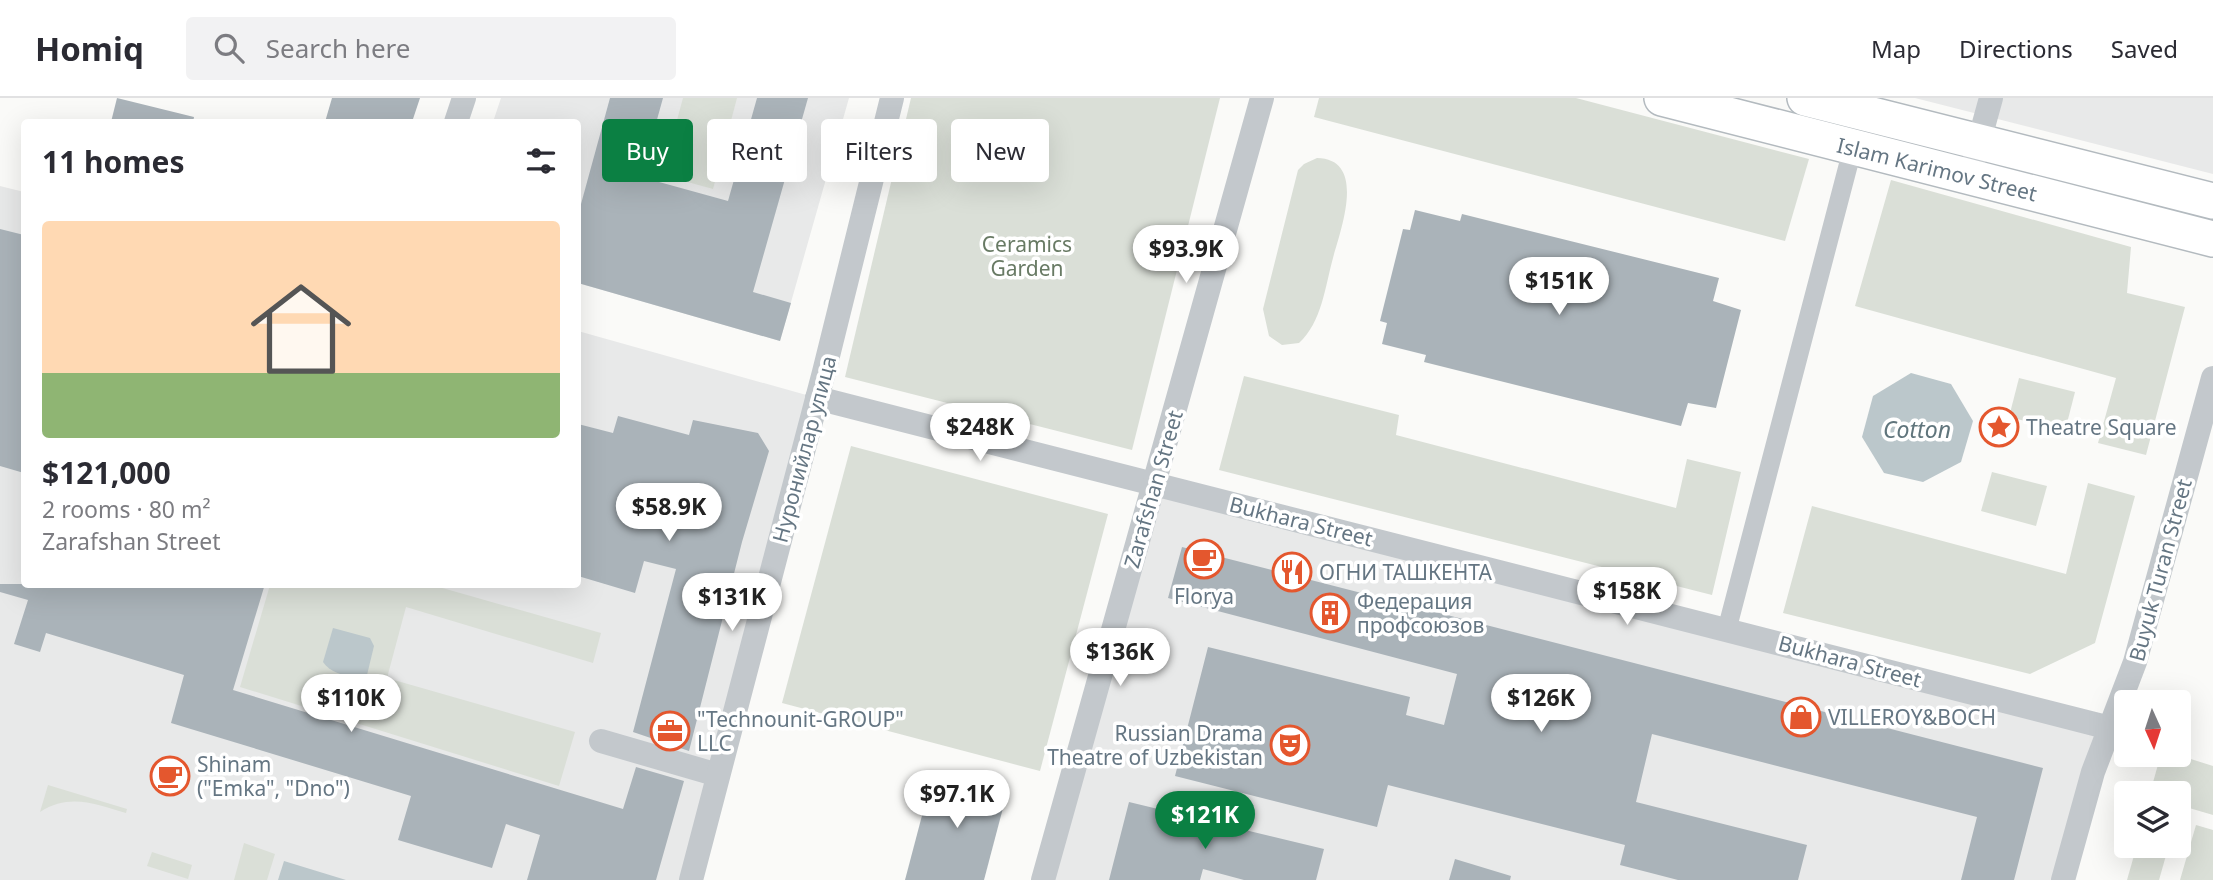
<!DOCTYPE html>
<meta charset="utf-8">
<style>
:root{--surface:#fff;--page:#f2f2f3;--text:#2b2b33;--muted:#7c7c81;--line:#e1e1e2;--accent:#0b8043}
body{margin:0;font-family:"Noto Sans",sans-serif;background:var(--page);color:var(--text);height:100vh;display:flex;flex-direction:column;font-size:26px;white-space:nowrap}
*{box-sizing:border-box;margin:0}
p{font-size:23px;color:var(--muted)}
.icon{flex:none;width:38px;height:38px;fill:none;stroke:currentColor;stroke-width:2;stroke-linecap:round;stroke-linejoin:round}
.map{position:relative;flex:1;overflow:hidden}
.panel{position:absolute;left:21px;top:21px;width:560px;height:469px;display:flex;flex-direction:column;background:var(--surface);border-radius:7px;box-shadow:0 7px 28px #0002}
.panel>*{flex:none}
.hud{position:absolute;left:602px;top:21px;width:665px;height:63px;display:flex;gap:14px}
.needle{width:46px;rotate:177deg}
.buttons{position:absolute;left:2114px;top:592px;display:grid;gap:14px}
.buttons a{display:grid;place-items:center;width:77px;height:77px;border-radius:7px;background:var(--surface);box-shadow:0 7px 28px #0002;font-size:35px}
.price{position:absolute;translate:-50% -60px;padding:0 16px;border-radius:24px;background:#fff;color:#222;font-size:23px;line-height:46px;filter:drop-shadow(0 2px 4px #0008)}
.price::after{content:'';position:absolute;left:50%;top:42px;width:21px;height:16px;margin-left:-10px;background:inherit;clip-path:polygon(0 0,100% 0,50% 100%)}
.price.on{background:var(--accent);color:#fff}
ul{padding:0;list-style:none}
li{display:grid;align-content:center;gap:14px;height:371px;padding:0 21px}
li+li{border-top:2px solid var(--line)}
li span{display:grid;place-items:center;height:217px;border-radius:7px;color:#555}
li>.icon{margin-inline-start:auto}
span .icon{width:126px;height:126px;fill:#fffc;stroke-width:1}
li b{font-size:30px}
h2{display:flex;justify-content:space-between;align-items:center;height:84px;padding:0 21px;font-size:30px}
.pill{padding:0 24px;border-radius:7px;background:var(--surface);box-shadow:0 7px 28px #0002;font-size:24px;line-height:63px}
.pill.on{background:var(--accent);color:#fff}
header{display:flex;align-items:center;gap:42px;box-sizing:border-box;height:98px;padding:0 35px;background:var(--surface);border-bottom:2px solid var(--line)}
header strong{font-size:33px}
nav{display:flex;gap:38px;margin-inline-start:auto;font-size:24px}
.search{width:490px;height:63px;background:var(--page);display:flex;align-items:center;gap:18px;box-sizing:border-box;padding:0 24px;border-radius:7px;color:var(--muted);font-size:26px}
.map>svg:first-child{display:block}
</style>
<header>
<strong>Homiq</strong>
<div class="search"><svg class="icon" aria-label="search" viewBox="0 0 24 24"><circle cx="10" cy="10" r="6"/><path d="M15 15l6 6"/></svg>Search here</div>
<nav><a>Map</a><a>Directions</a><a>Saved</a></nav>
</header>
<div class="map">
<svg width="2213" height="782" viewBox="0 0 2213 782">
<rect width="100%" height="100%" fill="#fafaf8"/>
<g fill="#e8e9e9">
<polygon points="501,0 849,0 780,243 578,185 578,24 493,24"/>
<polygon points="1915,0 2213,0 2213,76"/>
<polygon points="0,88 24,94 24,486 578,486 578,233 817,300 691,782 0,782"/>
<polygon points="1155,386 2110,630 2063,782 1043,782"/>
</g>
<g fill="#dadfd7">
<polygon points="683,0 737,0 713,91 662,77"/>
<polygon points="911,0 1220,0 1132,352 845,279"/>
<polygon points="1319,0 1576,0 1809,61 1785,143 1314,19"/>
<path d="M1317,60c51,1 23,73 16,100 -8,29 -11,64 -34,85l-17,2 -13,-9 -6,-27 35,-139 6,-6z"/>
<polygon points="1891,82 2131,149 2127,195 2185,209 2146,357 2098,345 2116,280 1855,208"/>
<polygon points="1244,278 1399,317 1396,337 1676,410 1687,361 1741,374 1712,497 1219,372"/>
<polygon points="2019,280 2075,294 2065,333 2009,319"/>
<polygon points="851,348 1108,416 1040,673 782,605"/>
<polygon points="1992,374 2047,388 2036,428 1981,413"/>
<polygon points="2088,385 2135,398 2095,545 2030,576 1783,515 1812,408 2066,476"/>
<polygon points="270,487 432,487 601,535 593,565 406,509 387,580 575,634 559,688 240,589"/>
<polygon points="2161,656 2175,656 2213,668 2213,717 2179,707 2179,695 2150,695"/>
<path d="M48,687l79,24 -1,4c-31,-9 -56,-20 -86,-1z"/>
<polygon points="2196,727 2213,732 2213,782 2180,782"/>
<polygon points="244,745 275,756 267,782 234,782"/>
<polygon points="2137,747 2169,747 2159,782 2127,782"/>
<polygon points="152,754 192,767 188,781 147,768"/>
</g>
<g fill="#bbc7cb">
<polygon points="1911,275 1951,286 1973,323 1961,364 1923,384 1884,375 1862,339 1873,298"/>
<path d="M333,530l37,10 4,8 -7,29c-14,5 -36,-1 -44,-13z"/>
<polygon points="284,763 346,782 278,782"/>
</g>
<g fill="#aab3b9">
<polygon points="117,0 194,19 193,24 111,24"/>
<polygon points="332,0 420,0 412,24 325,24"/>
<polygon points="610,0 663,0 641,79 728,103 757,0 808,0 753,194 791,205 780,243 578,185 578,117"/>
<polygon points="1415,112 1460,123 1462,116 1719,180 1713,203 1741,212 1716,310 1688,305 1681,328 1424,264 1426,257 1382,246 1387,225 1380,223 1403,131 1410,132"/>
<polygon points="0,131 24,137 24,375 0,368"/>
<polygon points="618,318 689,337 693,322 758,335 769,353 742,444 689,653 633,634 676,471 644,463 635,495 578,478 578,326 613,335"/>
<polygon points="1182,449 2043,670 2014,782 1961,782 1977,719 1652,636 1636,704 1807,747 1798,782 1678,782 1620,767 1625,747 1388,687 1377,729 1175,678 1208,549 1410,599 1406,617 1444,627 1457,576 1168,500"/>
<polygon points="0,486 265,486 233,592 623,711 636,669 684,683 656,782 527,782 540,737 506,726 492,770 398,742 411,698 171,625 184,577 46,535 40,554 14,546 28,502 0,494"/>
<polygon points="934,672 1008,691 984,782 905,782"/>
<polygon points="1129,704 1324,751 1316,782 1244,782 1203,771 1200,782 1109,782"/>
<polygon points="1455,761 1511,778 1510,782 1449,782"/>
</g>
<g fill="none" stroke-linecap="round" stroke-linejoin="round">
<defs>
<g id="secondary">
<polyline points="1662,0 2213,141"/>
<polyline points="1805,0 2213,103"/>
</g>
</defs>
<use href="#secondary" stroke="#b3babf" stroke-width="38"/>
<polyline stroke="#c3c8cc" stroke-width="19" points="1727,531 1853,49"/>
<g stroke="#c3c8cc" stroke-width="24">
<polyline points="456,24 464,0"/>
<polyline points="1975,58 1991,0"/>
<polyline points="817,300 2110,630"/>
<polyline points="601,643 718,677"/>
<polyline points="691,782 824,274 892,0"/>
<polyline points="1043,782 1262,0"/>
<polyline points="2063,782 2093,674 2135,564 2213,280"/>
</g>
<use href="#secondary" stroke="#fff" stroke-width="35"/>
</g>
<defs>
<symbol id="sight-ring" viewBox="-11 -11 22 22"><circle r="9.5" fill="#fff" stroke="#e4572e" stroke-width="1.5"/><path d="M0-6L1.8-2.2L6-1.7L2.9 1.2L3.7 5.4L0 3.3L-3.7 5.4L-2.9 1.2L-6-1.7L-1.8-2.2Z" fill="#e4572e"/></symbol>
<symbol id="cafe-ring" viewBox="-11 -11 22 22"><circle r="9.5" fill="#fff" stroke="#e4572e" stroke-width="1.5"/><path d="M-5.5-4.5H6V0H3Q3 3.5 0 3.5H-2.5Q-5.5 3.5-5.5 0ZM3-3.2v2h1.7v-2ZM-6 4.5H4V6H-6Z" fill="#e4572e"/></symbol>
<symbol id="restaurant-ring" viewBox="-11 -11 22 22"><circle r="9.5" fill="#fff" stroke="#e4572e" stroke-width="1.5"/><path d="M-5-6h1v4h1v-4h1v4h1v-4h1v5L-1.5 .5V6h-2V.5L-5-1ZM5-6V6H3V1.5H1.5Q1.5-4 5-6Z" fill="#e4572e"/></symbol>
<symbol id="building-ring" viewBox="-11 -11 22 22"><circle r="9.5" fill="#fff" stroke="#e4572e" stroke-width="1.5"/><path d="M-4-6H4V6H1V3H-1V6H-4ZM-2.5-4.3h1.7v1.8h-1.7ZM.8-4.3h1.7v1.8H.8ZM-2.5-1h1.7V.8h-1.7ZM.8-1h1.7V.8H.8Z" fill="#e4572e"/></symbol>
<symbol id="shop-ring" viewBox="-11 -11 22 22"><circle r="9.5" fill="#fff" stroke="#e4572e" stroke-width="1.5"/><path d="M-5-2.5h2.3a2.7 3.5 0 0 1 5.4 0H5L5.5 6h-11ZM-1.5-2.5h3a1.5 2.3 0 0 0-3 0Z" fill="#e4572e"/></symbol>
<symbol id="office-ring" viewBox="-11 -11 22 22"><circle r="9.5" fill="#fff" stroke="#e4572e" stroke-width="1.5"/><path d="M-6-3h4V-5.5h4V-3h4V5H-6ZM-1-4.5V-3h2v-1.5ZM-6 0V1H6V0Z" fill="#e4572e"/></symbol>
<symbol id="theatre-ring" viewBox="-11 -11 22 22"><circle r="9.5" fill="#fff" stroke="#e4572e" stroke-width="1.5"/><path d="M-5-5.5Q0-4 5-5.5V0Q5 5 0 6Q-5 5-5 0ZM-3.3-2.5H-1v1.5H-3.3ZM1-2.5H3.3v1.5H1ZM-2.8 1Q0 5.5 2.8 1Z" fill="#e4572e"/></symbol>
</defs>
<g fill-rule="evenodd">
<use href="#sight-ring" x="1977" y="307" width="44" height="44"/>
<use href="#cafe-ring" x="1182" y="439" width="44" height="44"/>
<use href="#restaurant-ring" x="1270" y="452" width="44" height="44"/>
<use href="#building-ring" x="1308" y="493" width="44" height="44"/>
<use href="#shop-ring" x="1779" y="597" width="44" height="44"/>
<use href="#office-ring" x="648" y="611" width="44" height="44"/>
<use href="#theatre-ring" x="1268" y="625" width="44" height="44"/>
<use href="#cafe-ring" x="148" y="656" width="44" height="44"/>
</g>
<g text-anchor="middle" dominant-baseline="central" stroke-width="7" stroke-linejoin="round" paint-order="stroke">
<g font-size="21" fill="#657683" stroke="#fff">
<text transform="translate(1937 71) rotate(14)">Islam Karimov Street</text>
<text transform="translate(804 351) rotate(-75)">Нуронийлар улица</text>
<text transform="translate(1153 391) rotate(-74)">Zarafshan Street</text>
<text transform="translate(1301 423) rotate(14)">Bukhara Street</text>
<text transform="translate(2160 472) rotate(-75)">Buyuk Turan Street</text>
<text transform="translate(1850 563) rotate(15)">Bukhara Street</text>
</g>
<g font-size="21" fill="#687a64" stroke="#fff">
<text x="1027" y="146">Ceramics<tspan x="1027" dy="24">Garden</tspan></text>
</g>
<g font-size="21" fill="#657683" stroke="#fff" text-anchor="start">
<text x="2026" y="329">Theatre Square</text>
<text x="1319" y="474">ОГНИ ТАШКЕНТА</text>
<text x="1204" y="498" text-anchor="middle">Florya</text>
<text x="1357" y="503">Федерация<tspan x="1357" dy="24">профсоюзов</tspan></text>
<text x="1828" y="619">VILLEROY&amp;BOCH</text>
<text x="697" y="621">"Technounit-GROUP"<tspan x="697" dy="24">LLC</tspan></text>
<text x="1263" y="635" text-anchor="end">Russian Drama<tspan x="1263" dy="24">Theatre of Uzbekistan</tspan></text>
<text x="197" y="666">Shinam<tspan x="197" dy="24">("Еmka", "Dno")</tspan></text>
</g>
<g font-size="23" font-style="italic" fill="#60757c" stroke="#fff">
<text x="1917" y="331">Cotton</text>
</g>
</g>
</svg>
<div class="buttons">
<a><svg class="needle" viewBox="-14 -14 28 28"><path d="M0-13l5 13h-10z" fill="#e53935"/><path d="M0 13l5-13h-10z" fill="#7c7c81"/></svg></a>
<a><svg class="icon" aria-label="layers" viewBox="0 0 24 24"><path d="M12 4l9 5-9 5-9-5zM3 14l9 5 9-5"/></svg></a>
</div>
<b class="price" style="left:1186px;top:187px">$93.9K</b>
<b class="price" style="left:1559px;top:219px">$151K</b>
<b class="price" style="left:980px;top:365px">$248K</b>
<b class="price" style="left:669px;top:445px">$58.9K</b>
<b class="price" style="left:1627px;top:529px">$158K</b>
<b class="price" style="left:732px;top:535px">$131K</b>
<b class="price" style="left:1120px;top:590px">$136K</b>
<b class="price" style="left:351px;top:636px">$110K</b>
<b class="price" style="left:1541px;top:636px">$126K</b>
<b class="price" style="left:957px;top:732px">$97.1K</b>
<b class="price on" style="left:1205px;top:753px">$121K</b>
<div class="hud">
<a class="pill on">Buy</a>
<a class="pill">Rent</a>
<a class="pill">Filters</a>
<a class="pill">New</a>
</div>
<section class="panel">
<h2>11 homes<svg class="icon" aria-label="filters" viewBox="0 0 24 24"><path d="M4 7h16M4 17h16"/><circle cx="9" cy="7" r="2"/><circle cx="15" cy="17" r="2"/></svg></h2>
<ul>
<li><span style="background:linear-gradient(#ffd9b3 70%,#8fb573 0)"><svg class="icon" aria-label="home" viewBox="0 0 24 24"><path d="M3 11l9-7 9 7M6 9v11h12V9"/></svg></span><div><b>$121,000</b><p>2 rooms · 80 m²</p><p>Zarafshan Street</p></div></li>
</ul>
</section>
</div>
